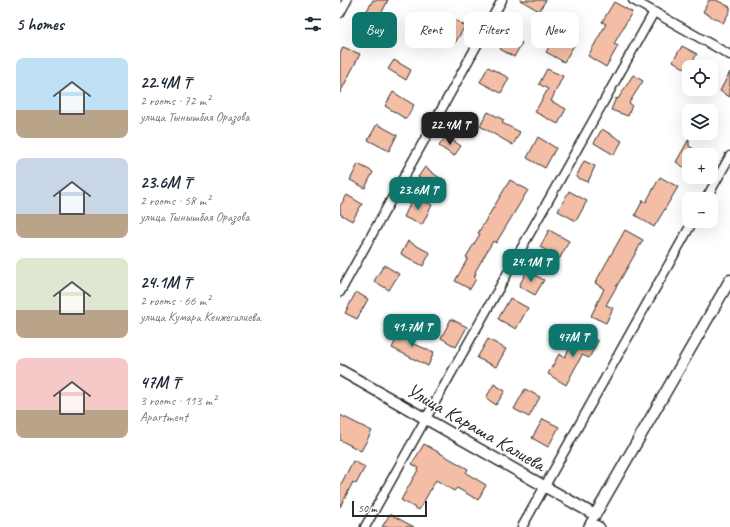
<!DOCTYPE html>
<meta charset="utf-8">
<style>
:root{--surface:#fff;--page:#f6f6f7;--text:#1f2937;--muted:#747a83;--accent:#0f766e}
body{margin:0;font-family:Caveat,sans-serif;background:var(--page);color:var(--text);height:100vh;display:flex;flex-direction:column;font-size:15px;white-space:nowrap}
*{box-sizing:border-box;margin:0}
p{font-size:13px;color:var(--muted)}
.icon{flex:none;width:22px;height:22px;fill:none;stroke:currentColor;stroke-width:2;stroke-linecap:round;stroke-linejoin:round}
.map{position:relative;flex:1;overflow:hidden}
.details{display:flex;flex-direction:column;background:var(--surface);width:340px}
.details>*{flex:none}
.top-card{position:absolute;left:12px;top:12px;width:318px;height:36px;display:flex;gap:8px}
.buttons{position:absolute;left:342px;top:60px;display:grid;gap:8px}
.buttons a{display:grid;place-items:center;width:36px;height:36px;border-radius:8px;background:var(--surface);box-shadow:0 4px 16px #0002;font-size:20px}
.scale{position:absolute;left:12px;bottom:10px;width:75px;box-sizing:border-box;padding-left:4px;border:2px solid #2b2b2b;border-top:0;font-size:11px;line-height:14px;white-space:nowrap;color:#2b2b2b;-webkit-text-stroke:3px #fff;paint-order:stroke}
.price{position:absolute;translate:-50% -34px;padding:0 9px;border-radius:8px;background:var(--accent);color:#fff;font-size:13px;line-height:26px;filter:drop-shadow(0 1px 2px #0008)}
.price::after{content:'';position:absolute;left:50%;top:24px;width:12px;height:9px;margin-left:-6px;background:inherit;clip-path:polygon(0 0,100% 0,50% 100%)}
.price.active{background:#222;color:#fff}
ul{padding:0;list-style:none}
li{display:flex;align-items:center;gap:12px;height:100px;padding:0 16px}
li span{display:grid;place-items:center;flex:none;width:112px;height:80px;border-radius:8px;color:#555}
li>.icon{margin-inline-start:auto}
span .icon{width:48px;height:48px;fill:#fffc;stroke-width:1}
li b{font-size:17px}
h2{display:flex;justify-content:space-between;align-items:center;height:48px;padding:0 16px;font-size:17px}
.tag{padding:0 14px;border-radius:8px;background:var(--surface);box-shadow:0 4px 16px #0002;font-size:14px;line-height:36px}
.tag.active{background:var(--accent);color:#fff}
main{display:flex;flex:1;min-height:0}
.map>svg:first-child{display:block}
</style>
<main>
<section class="details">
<h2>5 homes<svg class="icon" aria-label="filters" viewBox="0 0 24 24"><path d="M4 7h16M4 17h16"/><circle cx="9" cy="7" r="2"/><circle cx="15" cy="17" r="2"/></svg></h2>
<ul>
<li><span style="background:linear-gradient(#bfe0f5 65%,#b9a48a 0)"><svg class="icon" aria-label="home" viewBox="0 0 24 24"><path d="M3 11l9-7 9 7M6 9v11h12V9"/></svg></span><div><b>22.4M ₸</b><p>2 rooms · 72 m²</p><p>улица Тынышбая Оразова</p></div></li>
<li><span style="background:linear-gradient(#c9d6e8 70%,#b9a48a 0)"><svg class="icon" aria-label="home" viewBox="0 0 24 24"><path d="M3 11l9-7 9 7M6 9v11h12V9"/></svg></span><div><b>23.6M ₸</b><p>2 rooms · 58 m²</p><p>улица Тынышбая Оразова</p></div></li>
<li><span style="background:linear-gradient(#dfe7d0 65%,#b9a48a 0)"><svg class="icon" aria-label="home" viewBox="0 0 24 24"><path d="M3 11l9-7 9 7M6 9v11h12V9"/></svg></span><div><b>24.1M ₸</b><p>2 rooms · 66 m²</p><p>улица Кумара Кенжегалиева</p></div></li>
<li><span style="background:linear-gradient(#f6c9c9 65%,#b9a48a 0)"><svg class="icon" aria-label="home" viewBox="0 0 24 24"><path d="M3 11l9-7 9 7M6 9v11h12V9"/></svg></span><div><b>47M ₸</b><p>3 rooms · 113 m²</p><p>Apartment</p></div></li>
</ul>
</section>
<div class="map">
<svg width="390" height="527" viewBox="0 0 390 527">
<rect width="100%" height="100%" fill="#fff"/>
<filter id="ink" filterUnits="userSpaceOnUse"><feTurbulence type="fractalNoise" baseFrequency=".025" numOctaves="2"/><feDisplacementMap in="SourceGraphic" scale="8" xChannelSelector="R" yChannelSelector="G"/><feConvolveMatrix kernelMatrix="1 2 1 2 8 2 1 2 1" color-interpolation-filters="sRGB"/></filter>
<g filter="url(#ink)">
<g fill="#f3bea5" stroke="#2b2b2b">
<polygon points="33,0 48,0 42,12 49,16 41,30 22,19"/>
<polygon points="180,0 206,0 199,11"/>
<polygon points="369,0 376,0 390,7 390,11 383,23 363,12"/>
<polygon points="274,2 292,12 274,44 278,46 266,67 248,56 266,24 262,22"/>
<polygon points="110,17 125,26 115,43 100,33"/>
<polygon points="218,31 236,42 224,62 206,52"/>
<polygon points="168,35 182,43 174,57 160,49"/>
<polygon points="342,46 357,54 347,70 333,61"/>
<polygon points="3,47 20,54 0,93 0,54"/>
<polygon points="54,60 71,70 66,80 48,69"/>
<polygon points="148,67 169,78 161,93 140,82"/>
<polygon points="207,69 223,76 211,101 226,109 218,124 195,112 208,89 199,84"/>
<polygon points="390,72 390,97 380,91"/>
<polygon points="293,75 303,81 289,103 292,105 288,116 271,110 276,98 278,99"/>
<polygon points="53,92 74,105 66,119 45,106"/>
<polygon points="148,112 164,120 162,123 180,132 173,145 140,126"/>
<polygon points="37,124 57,135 49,151 28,140"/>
<polygon points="262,129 282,141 274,155 254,143"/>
<polygon points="106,136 121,146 114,156 99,146"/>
<polygon points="198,137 216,148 205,168 187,158"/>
<polygon points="349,139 349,146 364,155 349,155 349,162 345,168 336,162"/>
<polygon points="244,161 255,166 248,182 236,177"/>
<polygon points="18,164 33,172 25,188 10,180"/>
<polygon points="85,167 101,179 95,188 78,177"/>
<polygon points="320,177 338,187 314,227 295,215 303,200 306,202"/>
<polygon points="170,180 188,190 156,243 153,241 135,272 136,273 134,278 136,279 130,289 115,281 128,258 126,257 140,234 138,233"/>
<polygon points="229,191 247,201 236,221 218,211"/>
<polygon points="7,195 22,204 12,221 0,214 0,206"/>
<polygon points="74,196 92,205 82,225 64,217"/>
<polygon points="209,230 229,241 220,258 200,247"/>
<polygon points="285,230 303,240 266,305 273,308 266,323 251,316 264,289 255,283"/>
<polygon points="68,241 90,253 83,266 61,254"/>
<polygon points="44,265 59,274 49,290 34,281"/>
<polygon points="187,271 204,280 195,295 179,286"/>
<polygon points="16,292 28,299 17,319 5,313"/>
<polygon points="170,298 188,308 176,329 158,319"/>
<polygon points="111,319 127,327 116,347 101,338"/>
<polygon points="61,329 74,335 71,343 94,352 88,366 52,348"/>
<polygon points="239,331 258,341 249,358 242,355 226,385 208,374 219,354 225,357"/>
<polygon points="148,339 166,349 156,367 137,358"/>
<polygon points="154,384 165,391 156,405 146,398"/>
<polygon points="185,389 200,397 189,417 174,409"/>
<polygon points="0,415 32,431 21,451 0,440"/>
<polygon points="203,419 219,427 208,447 192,438"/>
<polygon points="84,444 128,469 126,473 146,485 138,500 117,488 114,491 96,480 79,510 61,500 79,468 72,464"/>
<polygon points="13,461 25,467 16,484 13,482 0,507 0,486"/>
<polygon points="50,514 74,527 42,527"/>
</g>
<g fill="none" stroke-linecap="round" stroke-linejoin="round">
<defs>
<g id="minor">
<polyline points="293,0 390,55"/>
<polyline points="0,13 7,0"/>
<polyline points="366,199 390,156"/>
<polyline points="0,292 162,0"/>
<polyline points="251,522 260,527"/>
<polyline points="25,527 314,12"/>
<polyline points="182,527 353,221"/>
<polyline points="248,527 255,515"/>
</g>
<polyline id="tertiary" points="0,370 255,515 390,280"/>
</defs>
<use href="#minor" stroke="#2b2b2b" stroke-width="11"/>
<use href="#tertiary" stroke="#2b2b2b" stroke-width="13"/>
<use href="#minor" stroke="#fff" stroke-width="8"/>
<use href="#tertiary" stroke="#fff" stroke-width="10"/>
</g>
</g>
<g text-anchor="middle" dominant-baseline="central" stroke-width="3.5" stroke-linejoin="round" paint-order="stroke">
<g font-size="20" fill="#2b2b2b" stroke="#fff">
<text transform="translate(136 427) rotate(30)">Улица Караша Калиева</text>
</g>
</g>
</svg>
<div class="buttons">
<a><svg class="icon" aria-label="locate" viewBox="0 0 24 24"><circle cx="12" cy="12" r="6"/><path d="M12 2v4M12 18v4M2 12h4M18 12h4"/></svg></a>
<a><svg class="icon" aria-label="layers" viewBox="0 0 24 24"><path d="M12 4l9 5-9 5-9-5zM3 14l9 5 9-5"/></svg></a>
<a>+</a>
<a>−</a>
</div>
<div class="scale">50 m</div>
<b class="price active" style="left:110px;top:146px">22.4M ₸</b>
<b class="price" style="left:78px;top:211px">23.6M ₸</b>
<b class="price" style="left:191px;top:283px">24.1M ₸</b>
<b class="price" style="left:72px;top:348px">41.7M ₸</b>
<b class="price" style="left:233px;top:358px">47M ₸</b>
<div class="top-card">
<a class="tag active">Buy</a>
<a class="tag">Rent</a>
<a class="tag">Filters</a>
<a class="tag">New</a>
</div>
</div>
</main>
